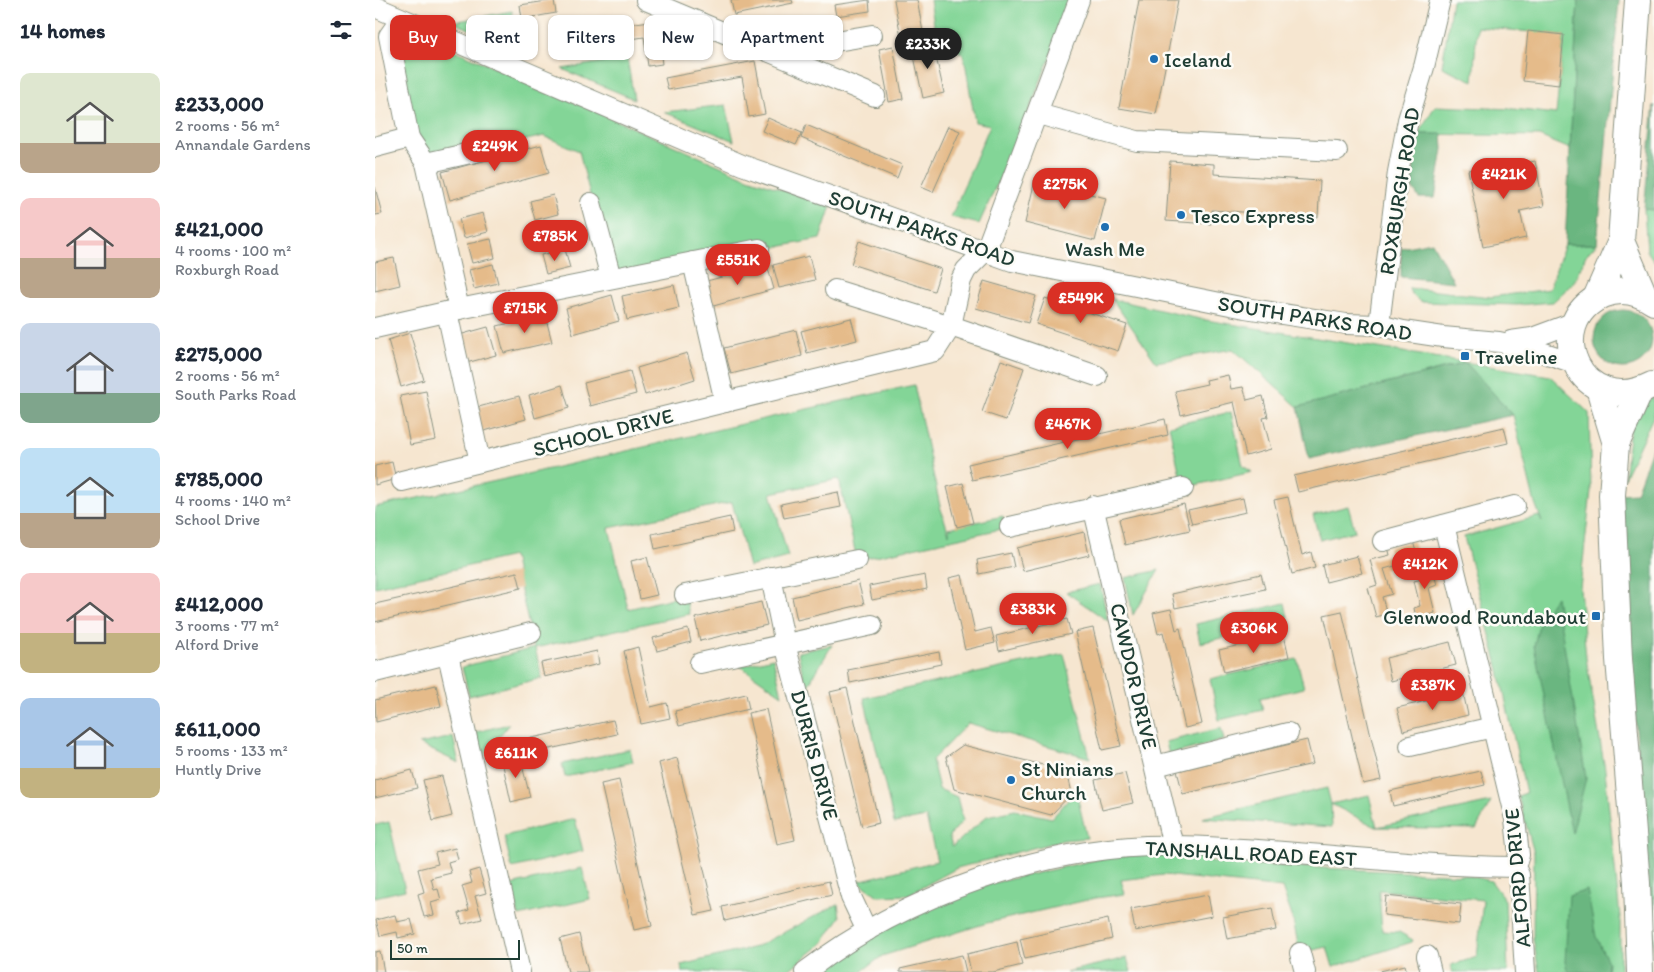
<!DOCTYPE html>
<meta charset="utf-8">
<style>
:root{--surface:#fff;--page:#f2f2f3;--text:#1f2937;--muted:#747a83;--accent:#d93025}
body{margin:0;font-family:Itim,sans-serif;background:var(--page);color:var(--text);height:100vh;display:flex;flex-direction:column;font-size:19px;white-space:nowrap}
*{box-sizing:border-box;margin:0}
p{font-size:16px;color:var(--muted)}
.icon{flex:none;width:28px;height:28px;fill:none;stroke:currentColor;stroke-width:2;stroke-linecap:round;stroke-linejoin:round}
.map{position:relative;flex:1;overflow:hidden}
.details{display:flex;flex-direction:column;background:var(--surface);width:375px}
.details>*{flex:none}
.top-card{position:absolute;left:15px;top:15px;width:475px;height:45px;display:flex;gap:10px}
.scale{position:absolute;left:15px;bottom:12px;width:130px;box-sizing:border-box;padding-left:5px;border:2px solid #1f3d34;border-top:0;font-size:14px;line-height:18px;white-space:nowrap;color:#1f3d34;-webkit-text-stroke:4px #fdfcf7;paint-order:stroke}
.price{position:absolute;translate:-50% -42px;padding:0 11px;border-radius:18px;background:var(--accent);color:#fff;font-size:16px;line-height:32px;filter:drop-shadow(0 1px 2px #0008)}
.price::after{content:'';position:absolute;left:50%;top:30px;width:15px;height:11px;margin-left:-8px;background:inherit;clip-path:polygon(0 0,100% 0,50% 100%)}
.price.selected{background:#222;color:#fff}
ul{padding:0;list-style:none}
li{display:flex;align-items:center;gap:15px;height:125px;padding:0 20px}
li span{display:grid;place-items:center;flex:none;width:140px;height:100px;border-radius:10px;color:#555}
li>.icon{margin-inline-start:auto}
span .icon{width:60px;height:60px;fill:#fffc;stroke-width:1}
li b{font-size:21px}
h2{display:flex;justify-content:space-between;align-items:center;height:60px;padding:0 20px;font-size:21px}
.tag{padding:0 18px;border-radius:10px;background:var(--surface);box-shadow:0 1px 4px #0004;font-size:18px;line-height:45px}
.tag.selected{background:var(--accent);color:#fff}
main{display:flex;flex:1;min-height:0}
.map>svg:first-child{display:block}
</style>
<main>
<section class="details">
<h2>14 homes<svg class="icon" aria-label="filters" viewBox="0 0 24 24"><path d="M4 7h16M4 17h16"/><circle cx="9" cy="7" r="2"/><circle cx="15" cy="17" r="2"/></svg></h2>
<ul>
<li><span style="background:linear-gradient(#dfe7d0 70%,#b9a48a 0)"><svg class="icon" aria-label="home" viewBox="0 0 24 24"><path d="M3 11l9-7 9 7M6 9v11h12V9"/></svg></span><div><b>£233,000</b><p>2 rooms · 56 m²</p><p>Annandale Gardens</p></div></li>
<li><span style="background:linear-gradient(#f6c9c9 60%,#b9a48a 0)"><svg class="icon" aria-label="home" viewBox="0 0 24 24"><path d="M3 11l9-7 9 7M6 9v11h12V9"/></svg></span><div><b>£421,000</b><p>4 rooms · 100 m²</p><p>Roxburgh Road</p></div></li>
<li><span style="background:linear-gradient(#c9d6e8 70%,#7fa58c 0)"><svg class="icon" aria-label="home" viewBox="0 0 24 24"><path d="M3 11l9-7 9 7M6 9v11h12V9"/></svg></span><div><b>£275,000</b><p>2 rooms · 56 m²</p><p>South Parks Road</p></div></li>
<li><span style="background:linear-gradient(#bfe0f5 65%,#b9a48a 0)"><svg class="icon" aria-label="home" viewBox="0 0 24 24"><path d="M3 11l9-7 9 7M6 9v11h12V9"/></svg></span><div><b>£785,000</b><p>4 rooms · 140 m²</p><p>School Drive</p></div></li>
<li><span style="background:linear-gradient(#f6c9c9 60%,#c2b280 0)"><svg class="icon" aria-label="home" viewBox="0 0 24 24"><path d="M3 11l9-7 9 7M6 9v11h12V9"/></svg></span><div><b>£412,000</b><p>3 rooms · 77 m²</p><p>Alford Drive</p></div></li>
<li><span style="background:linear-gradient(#a9c7e8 70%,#c2b280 0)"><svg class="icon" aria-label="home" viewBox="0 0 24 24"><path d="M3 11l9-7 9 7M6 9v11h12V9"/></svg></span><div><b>£611,000</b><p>5 rooms · 133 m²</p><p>Huntly Drive</p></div></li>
</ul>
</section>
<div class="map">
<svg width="1279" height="972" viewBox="0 0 1279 972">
<rect width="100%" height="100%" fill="#fdfcf7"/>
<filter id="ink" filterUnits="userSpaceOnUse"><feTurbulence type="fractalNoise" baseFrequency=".02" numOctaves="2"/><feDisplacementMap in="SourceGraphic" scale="10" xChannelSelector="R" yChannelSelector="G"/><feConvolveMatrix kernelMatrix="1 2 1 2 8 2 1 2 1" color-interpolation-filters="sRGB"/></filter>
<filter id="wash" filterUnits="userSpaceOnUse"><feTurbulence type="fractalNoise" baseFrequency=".0096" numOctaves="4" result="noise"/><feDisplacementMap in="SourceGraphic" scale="20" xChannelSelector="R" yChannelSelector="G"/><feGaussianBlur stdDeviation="1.12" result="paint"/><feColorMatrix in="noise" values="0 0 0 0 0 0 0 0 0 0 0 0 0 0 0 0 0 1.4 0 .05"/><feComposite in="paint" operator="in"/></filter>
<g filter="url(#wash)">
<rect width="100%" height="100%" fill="#f6e6d0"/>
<g fill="#83d597" stroke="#518966">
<polygon points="555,0 697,0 646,131 604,224 576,217 615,125 600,122 589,55 561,36"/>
<polygon points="1077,0 1203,0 1195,149 1164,136 1043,134 1060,106 1138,109 1181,114 1189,35 1102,27 1098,81 1067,67"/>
<polygon points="137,11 145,51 78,22"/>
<polygon points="22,25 373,178 456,206 445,239 236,278 204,151 169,136 51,163 34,138"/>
<polygon points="252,58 259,99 187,69"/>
<polygon points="351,105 359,141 289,112"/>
<polygon points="1269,209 1279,210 1279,261 1272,251"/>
<polygon points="1190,244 1222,244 1211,255 1200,281 1178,302 1142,305 1045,302 1035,292 1034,288 1116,297 1174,289"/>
<polygon points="737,299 825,319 1175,376 1214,413 1216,491 1205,588 1211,658 1230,770 1245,917 1245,972 1164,972 1158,938 1159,853 1143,796 1151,793 1122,662 1089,537 1164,516 1167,522 1159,500 1138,415 1090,363 923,407 858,349 781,362"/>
<path d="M539,385l26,121 9,28v-6l54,-12 3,12 -149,32 -18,-81 -68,14 17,64 -39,10 -17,-65 -123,26 19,81 57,-14 4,19 -154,34 7,30 -73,18 -7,-29 72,-19 -21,-92 -138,31v-80c181,-37 359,-83 539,-122z"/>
<polygon points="1279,393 1279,415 1249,478 1255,429"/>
<polygon points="856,412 868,466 877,472 808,488 794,426"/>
<polygon points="973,506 980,531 945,540 938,515"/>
<polygon points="784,570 758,615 750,578"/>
<polygon points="725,584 733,621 691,592"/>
<polygon points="910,603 914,622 825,643 821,624"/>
<polygon points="457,645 431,689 423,652"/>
<polygon points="689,654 715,758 593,723 557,760 564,789 582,797 588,821 574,836 577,847 612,816 640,810 677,818 701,791 712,838 688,840 582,868 533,895 503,896 483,881 562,861 551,817 519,823 489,698"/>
<polygon points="398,658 407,695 365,666"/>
<polygon points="922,659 929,688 885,698 888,710 844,720 835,679"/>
<polygon points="134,724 107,758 101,732"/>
<polygon points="846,728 849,740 794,755 791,742"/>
<polygon points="78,737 84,763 44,744"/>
<polygon points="255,749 258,762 190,777 187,764"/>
<polygon points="952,788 956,804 994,795 1002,827 1116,802 1101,829 1001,827 956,804 957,827 827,818"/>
<polygon points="200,819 208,851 137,868 129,836"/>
<polygon points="14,822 30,890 0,897 0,825"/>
<polygon points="806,852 843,863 1091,875 1116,881 1130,900 1133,972 1077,972 1076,965 1102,957 1108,900 1004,890 1007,931 1024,932 1038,940 1037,942 958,967 952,947 925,953 917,916 907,888 789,875 746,880 750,894 721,898 612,923 507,956 486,972 442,972 528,917 614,884 733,857"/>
<polygon points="207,868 215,899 144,916 136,885"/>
<polygon points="463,904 465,917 448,943 411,972 307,972 306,965 381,947"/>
<polygon points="752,958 756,972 691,972"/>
</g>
<g fill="#6ab680" stroke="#447a5a">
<polygon points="1203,0 1244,0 1222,244 1190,244"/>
<polygon points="1279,105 1279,210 1269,209"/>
<polygon points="1043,134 1067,134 1068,149 1060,198 1044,198 1036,186"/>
<polygon points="1057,242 1079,282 1026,277 1026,248"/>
<circle cx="1248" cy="339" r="29"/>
<polygon points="1091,363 1138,415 934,459 923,407"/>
<polygon points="1279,443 1279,965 1243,494 1261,493"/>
<polygon points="1181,597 1211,778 1197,833 1159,646 1165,620"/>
<polygon points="1212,890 1221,937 1233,962 1232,972 1193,972 1190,962 1194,896"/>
</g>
<g id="blocks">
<g fill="#e5bb8a">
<polygon points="179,0 181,13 147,19 145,5"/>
<polygon points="356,0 417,0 418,3 359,15"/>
<polygon points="494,0 495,11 461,16 459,5"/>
<polygon points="519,0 542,0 550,42 528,47"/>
<polygon points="764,0 803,0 781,114 744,108"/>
<polygon points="281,20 287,64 273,66 269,37 197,48 194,33"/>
<polygon points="1153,31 1189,35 1184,85 1148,81"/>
<polygon points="558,43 569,93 548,98 537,47"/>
<polygon points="518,46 528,99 514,102 504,49"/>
<polygon points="380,61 390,114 374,117 367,77 293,90 290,78"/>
<polygon points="393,118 427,133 421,145 387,131"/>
<polygon points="431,125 527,165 522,178 426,138"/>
<polygon points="573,126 585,131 558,192 546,187"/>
<polygon points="166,145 174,173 75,200 67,172"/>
<polygon points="795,161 839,164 839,174 945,181 943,217 837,210 836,224 791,221"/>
<polygon points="1160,161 1169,206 1145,211 1151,238 1108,247 1093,170 1136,162 1137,166"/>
<polygon points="660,180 731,198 720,241 650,223"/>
<polygon points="0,187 7,214 0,215"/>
<polygon points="178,195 183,214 160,220 155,201"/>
<polygon points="108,213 113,232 89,238 84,219"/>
<polygon points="185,222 189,241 166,247 161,228"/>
<polygon points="116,239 120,258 97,263 92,244"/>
<polygon points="484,241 566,269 559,291 476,264"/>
<polygon points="190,249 195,268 171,274 166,255"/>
<polygon points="434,256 440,280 404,288 398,265"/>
<polygon points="19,258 25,285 0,291 0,262"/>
<polygon points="118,264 123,283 99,289 94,270"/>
<polygon points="392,265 399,289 335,307 328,282"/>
<polygon points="609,281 661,296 653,323 601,308"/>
<polygon points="299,285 304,308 252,320 247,296"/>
<polygon points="237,295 244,321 198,334 191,308"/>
<polygon points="670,298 752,325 743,351 661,324"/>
<polygon points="170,315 177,342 129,353 122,326"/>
<polygon points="476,318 482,340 432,353 426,331"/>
<polygon points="113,327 121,355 91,363 84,335"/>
<polygon points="421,330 427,356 356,374 349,348"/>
<polygon points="35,333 49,380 26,387 13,340"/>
<polygon points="312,353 320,379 270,395 262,368"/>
<polygon points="626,360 649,368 631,420 607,412"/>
<polygon points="255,371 261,394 215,406 209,383"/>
<polygon points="853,375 856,389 868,387 872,400 888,396 893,417 888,418 896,449 871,456 859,402 806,415 800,391 832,384 831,380"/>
<polygon points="187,385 194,408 160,418 154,395"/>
<polygon points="51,391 61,440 35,445 25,396"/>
<polygon points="144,396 151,419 106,432 100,408"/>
<polygon points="790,419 793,435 597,480 593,464"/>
<polygon points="1129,427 1133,443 923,492 919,476"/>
<polygon points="17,462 21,479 0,485 0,466"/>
<polygon points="588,483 598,523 582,527 572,487"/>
<polygon points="463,492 466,507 409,518 406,504"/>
<polygon points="913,497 927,555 936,552 940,568 917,574 899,500"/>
<polygon points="868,498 871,512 817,524 813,510"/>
<polygon points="809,504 815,530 750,545 744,519"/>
<polygon points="355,517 358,532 280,549 277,534"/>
<polygon points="709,532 714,555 648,571 642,548"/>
<polygon points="1038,541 1041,552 1025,556 1027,564 1009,569 1017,594 1007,597 1012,614 1001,617 993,588 1002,585 995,560 1015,555 1013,547"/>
<polygon points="636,553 639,567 604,574 602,560"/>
<polygon points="982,556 987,573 951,582 947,565"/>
<polygon points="272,557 282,595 265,599 256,561"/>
<polygon points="1055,560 1062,585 1054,588 1060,613 1041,618 1039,608 1045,606 1039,581 1047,579 1043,563"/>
<polygon points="142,572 146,588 0,622 0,604"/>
<polygon points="886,574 890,589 800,608 797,594"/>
<polygon points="550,575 552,589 497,600 494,586"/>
<polygon points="587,575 600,632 616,628 620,643 590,650 574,578"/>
<polygon points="483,581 489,604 422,620 417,597"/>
<polygon points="386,602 392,625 325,641 320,618"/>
<polygon points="796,609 801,630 805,628 827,724 810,728 788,632 783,634 778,613"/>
<polygon points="967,611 1006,780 988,784 949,615"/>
<polygon points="692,619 696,634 624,651 621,636"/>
<polygon points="718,628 746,746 727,750 700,632"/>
<polygon points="313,629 316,642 282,651 278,638"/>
<polygon points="909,635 914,657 849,672 844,650"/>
<polygon points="1075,642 1081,665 1016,681 1011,658"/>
<polygon points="263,647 276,707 292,703 295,718 266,724 249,651"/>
<polygon points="222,651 224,664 169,677 166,663"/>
<polygon points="564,652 566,664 475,683 473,670"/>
<polygon points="61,685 66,706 1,722 0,700"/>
<polygon points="472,688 504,823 487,827 455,692"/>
<polygon points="1088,692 1093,715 1028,731 1022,708"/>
<polygon points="371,694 374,709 304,726 300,711"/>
<polygon points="391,709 420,840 402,844 373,713"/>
<polygon points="238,720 242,734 152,754 148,740"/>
<polygon points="932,740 938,764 808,794 802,771"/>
<polygon points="588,745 692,771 697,793 676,815 579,789 571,757"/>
<polygon points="145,757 155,797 136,802 127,761"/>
<polygon points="302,758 339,911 320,915 284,763"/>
<polygon points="37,770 42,788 0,798 0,780"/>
<polygon points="1106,771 1110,785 1018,806 1015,791"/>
<polygon points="750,773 758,803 727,810 720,780"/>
<polygon points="67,776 77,816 58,821 48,780"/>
<polygon points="244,780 277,926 259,930 226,784"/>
<polygon points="80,848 83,859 73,862 76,873 56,878 59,890 63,889 66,900 56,903 59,915 49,917 43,894 49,892 43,869 63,864 60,853"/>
<polygon points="104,869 111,893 100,896 107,919 87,924 84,913 94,910 87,886 97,883 94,872"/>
<polygon points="454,881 457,895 350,921 347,907"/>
<polygon points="833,895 837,916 760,931 756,909"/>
<polygon points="1011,896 1086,904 1084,924 1009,915"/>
<polygon points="897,908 901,930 852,939 848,917"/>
<polygon points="20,915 22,922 36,919 40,934 23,938 22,932 5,936 1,920"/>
<polygon points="733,919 737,939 650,959 645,939"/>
<polygon points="204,934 213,972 193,972 185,939"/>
<polygon points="642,942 647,965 618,972 596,972 592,954"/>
<polygon points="5,951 9,972 0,972 0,952"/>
<polygon points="587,955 591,972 525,972 525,969"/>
<polygon points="1030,965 1032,972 1005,972 1005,971"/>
</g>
</g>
</g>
<g filter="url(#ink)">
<use href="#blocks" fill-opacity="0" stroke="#8a9282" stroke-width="1"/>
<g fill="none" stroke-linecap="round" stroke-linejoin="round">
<defs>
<g id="minor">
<polyline points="271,0 500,96"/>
<polyline points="0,7 367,165 637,261 870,308 971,324 1004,325 1028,331 1068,337 1124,342 1157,349 1200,363"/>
<polyline points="396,52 497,35"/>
<polyline points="663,114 762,141 962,151"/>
<polyline points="34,138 51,163 84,309"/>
<polyline points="0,147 34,138 14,36 26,19"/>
<polyline points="51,163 140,143"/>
<polyline points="216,203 236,278"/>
<polyline points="318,262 350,402 560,351 576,326 586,280 591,270 611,250 704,0"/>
<polyline points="460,290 576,326 722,376"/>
<polyline points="72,312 105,462 350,402"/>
<polyline points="1004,325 1023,172 1033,120 1049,67 1065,0"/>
<polyline points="0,328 84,309 384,249"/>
<polyline points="1136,341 1157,338 1200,322"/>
<polyline points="27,481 105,462"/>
<polyline points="718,506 798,846"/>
<polyline points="1069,525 1140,819 1144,855 1140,867 1144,875 1145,889 1150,972"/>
<polyline points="635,527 808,488"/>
<polyline points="1008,541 1140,506"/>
<polyline points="396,577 410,644 476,897 492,931"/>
<polyline points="310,595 482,560"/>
<polyline points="73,655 145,972"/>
<polyline points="325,663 497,625"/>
<polyline points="0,672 156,633"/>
<polyline points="1035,746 1118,727"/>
<polyline points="780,766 913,733"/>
<polyline points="925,953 930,972"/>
<polyline points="1052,956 1056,972"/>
<path d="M430,972c98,-76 245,-129 370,-126 113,2 226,20 340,21"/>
</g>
<g id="major">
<polyline points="1246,241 1269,295"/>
<polyline points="1221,298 1246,241 1263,0"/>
<path d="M1277,385c-71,36 -114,-61 -49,-90 18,-8 36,-3 51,7"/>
<polyline points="1224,388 1241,444"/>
<polyline points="1265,972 1262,883 1244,659 1237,495 1241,444 1265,391"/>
</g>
</defs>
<use href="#minor" stroke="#8a9282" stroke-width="22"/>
<use href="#major" stroke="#8a9282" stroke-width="28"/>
<use href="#minor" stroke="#fff" stroke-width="20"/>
<use href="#major" stroke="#fff" stroke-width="26"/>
</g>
</g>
<g fill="#1f6fb2" stroke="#fdfcf7" stroke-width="2">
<circle cx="779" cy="59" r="5"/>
<circle cx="806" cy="215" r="5"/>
<circle cx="730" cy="227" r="5"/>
<rect x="1085" y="351" width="10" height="10" rx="2.5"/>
<rect x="1216" y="611" width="10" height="10" rx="2.5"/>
<circle cx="636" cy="780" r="5"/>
</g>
<g text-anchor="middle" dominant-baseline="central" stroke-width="5" stroke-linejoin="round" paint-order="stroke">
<g font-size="21" fill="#1f3d34" stroke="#fdfcf7" text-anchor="start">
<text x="789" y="59">Iceland</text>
<text x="816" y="215">Tesco Express</text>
<text x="730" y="248" text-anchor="middle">Wash Me</text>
<text x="1100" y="356">Traveline</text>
<text x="1211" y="616" text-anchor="end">Glenwood Roundabout</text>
<text x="646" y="768">St Ninians<tspan x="646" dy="24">Church</tspan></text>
</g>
<g font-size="21" fill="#1f3d34" stroke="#fdfcf7">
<text transform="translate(1024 191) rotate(-81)">ROXBURGH ROAD</text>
<text transform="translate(547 228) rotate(19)">SOUTH PARKS ROAD</text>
<text transform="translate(940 318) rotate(9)">SOUTH PARKS ROAD</text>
<text transform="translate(228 432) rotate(-14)">SCHOOL DRIVE</text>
<text transform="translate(759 676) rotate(77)">CAWDOR DRIVE</text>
<text transform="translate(440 755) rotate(75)">DURRIS DRIVE</text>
<text transform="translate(876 853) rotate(3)">TANSHALL ROAD EAST</text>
<text transform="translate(1142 878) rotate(-95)">ALFORD DRIVE</text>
</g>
</g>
</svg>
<div class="scale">50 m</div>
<b class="price selected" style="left:553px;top:70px">£233K</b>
<b class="price" style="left:120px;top:172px">£249K</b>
<b class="price" style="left:1129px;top:200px">£421K</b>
<b class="price" style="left:690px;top:210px">£275K</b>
<b class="price" style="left:180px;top:262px">£785K</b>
<b class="price" style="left:363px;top:286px">£551K</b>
<b class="price" style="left:706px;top:324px">£549K</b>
<b class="price" style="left:150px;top:334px">£715K</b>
<b class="price" style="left:693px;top:450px">£467K</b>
<b class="price" style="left:1050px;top:590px">£412K</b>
<b class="price" style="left:658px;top:635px">£383K</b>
<b class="price" style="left:879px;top:654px">£306K</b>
<b class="price" style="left:1058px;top:711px">£387K</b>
<b class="price" style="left:141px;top:779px">£611K</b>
<div class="top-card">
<a class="tag selected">Buy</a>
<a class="tag">Rent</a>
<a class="tag">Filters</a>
<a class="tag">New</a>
<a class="tag">Apartment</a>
</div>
</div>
</main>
